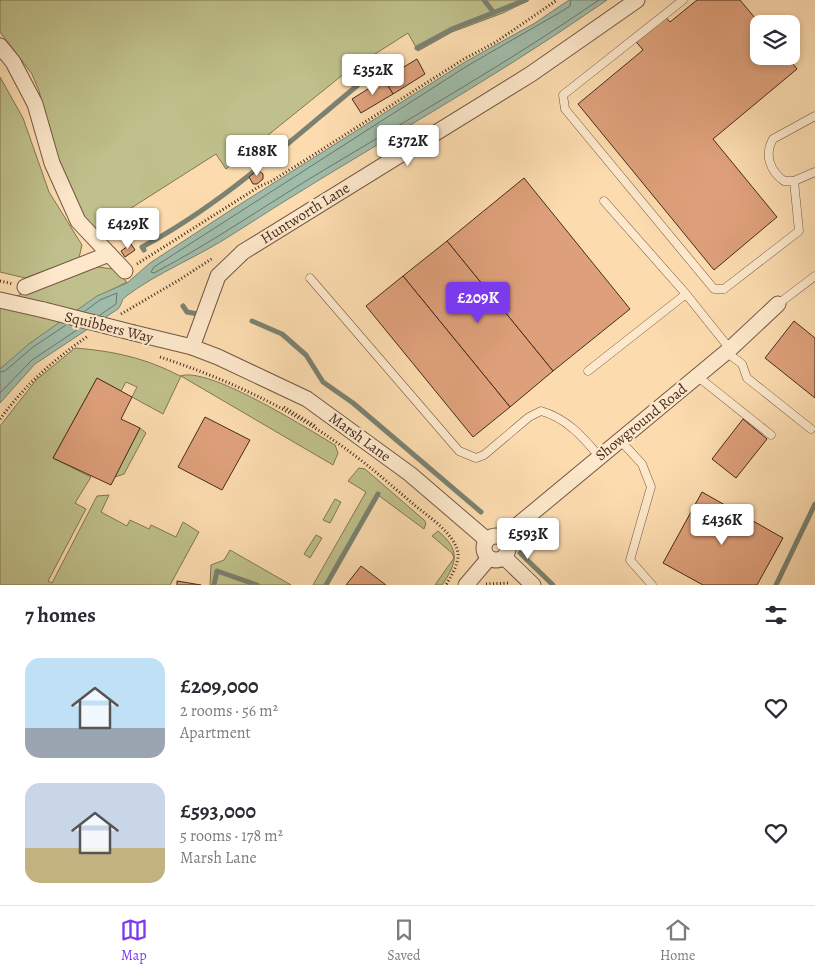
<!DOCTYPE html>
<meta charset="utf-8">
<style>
:root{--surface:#fff;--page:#f7f7f7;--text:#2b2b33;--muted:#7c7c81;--line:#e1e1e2;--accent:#7c3aed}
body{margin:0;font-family:Alegreya,serif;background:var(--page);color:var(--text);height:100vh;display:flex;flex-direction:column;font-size:19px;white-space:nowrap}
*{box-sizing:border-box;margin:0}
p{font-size:16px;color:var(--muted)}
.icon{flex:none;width:28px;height:28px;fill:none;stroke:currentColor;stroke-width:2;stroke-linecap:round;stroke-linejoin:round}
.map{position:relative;height:585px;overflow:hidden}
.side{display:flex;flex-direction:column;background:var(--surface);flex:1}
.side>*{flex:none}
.fabs{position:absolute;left:750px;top:15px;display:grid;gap:10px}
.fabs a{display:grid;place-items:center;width:50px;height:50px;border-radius:10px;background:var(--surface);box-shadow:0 2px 8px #0003;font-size:25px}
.price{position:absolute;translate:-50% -42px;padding:0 11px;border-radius:5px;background:#fff;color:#222;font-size:16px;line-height:32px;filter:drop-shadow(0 1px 2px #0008)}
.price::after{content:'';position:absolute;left:50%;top:30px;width:15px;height:11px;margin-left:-8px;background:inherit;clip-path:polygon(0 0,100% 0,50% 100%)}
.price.on{background:var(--accent);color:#fff}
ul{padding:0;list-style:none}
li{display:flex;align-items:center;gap:15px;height:125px;padding:0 25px}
li span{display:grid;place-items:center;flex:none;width:140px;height:100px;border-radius:15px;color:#555}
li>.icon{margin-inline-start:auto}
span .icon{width:60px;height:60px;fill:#fffc;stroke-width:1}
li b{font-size:21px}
h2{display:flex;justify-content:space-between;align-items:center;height:60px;padding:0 25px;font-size:21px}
.menu{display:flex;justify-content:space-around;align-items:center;height:70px;border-top:1px solid var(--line);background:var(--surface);font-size:14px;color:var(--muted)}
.menu a{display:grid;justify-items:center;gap:2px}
.menu .on{color:var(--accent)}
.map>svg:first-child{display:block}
</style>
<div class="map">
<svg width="815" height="585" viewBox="0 0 815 585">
<rect width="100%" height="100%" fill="#fcdcaf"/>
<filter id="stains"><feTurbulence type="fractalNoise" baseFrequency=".004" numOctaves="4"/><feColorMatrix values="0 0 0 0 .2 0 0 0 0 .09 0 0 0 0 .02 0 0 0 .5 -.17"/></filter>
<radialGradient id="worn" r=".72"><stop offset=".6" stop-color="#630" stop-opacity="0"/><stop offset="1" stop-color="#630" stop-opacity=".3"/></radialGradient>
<g fill="#bfc08b" stroke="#827655">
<polygon points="0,0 529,0 503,13 452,32 418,51 408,33 345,73 226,169 216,154 106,224 103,236 78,211 55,153 39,91 32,74 0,32"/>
<polygon points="0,77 23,118 49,192 82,245 79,258 25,278 0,272"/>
<path d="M91,266l22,3 14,13c-47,22 -87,55 -127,87v-64l42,-22z"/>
<path d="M75,348c38,3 71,10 105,28 29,-10 126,52 155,69l3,8 -5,12 -152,-89 -18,38 -31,-17 5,-10 -11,-5 -5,9 -24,-13 -44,80 38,19 -16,26 11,6 -38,72 4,2 45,-87 12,-1 -8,17 26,14 3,-6 19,9 2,-4 25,12 7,-15 16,10 -29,53h-170v-159l36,-46z"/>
<polygon points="140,428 146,433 124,474 115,477"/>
<polygon points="359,468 365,469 424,520 426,523 424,529 378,495 326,585 313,585 366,492 348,481"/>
<polygon points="335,499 341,502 330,523 323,520"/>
<path d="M438,531c23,19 19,32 4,54h-7l19,-27 -2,-5 -20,-17z"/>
<polygon points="316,535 322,538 310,558 304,554"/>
<polygon points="230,550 291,585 257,585 250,582 248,585 210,585 211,565 224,560"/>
</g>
<path fill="#9fbcaa" stroke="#7b8272" d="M569,0h38c-120,84 -251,154 -374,234 -35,23 -75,38 -108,63 -4,3 -3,8 -7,12l-83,55 -35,39v-34l30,-26 67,-47 30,-13 23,-20 81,-53 234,-148 70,-39z"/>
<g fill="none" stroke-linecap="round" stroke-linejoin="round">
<g stroke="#727464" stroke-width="1">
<path d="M571,0l-1,6 -11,7 -92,53 -313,201 -3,5 3,1c61,-32 116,-71 175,-106 90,-54 183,-107 270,-167"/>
<polyline points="85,311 100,300 117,293 116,304 100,315"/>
<polyline points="0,372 5,371 33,347 66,325"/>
<polyline points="0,393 32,360 80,328"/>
</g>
<g stroke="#7b8272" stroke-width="5">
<polyline points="484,0 494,13"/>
<polyline points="417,48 452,29 526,0"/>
<path d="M144,250l-2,-3c79,-42 147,-105 216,-162"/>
<polyline points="183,306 187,312 198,314"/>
<polyline points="252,321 282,334 306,355 323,382 353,403 481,512"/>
<polyline points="520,553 553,585"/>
<polyline points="214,585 217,571 257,585"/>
<polyline points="326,585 378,494"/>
<polyline points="776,585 815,504"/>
</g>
</g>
<g fill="#dea07a" stroke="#462b1f">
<polygon points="697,0 740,0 760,24 759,56 787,56 797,69 713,139 777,217 714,270 578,104 643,50 633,38 663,14 670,22"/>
<polygon points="417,59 425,74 393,94 384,79"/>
<polygon points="384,79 393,94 361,113 352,99"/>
<polygon points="258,170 263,174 263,179 257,184 253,184 249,177"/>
<polygon points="524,178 630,309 553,371 447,241"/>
<polygon points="447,241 553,371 510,407 403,276"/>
<polygon points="131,244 135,250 125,257 121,251"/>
<polygon points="403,276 510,407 473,437 366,306"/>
<polygon points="794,321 815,338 815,398 765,358"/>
<polygon points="97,378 132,397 121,419 140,428 111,485 53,458"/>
<polygon points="205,417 250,440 222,490 178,467"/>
<polygon points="743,419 767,439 736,478 712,459"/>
<polygon points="702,492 783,538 757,585 703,585 663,563"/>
<polygon points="361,566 386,585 346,585"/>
<polygon points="177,581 201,585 177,585"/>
</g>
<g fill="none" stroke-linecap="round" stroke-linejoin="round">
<defs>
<g id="lane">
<polyline points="683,0 563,95 565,109 714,289 724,289 799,231 794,181"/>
<path d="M815,116l-42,23c-9,16 -3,32 11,42h10l21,-9"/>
<polyline points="604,201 686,294"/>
<path d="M310,278l149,173 17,7 8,-3 45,-38 12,-6c25,7 41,25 58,45"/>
<polyline points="778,304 815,276"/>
<polyline points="726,352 742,364 747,378 811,429"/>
<polyline points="588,371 686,294 730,349"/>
<polyline points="697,376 771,435"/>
<polyline points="619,439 642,464 651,487 630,560 652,585"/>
</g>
<g id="street">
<polyline points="0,46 13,62 35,104 52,163 78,221 125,271"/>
<polyline points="25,287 109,254"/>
<polyline points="0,300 44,310"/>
<polyline points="134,333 192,347 218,357 307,399 410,474 487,540"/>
<polyline points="192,347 218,276 243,252 531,74 637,0"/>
<circle cx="496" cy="548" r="12"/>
<polyline points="502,538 730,349 778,304"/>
<polyline points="504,557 533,585"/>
<polyline points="466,585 489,558"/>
</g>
</defs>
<use href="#lane" stroke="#745743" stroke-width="9"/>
<use href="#street" stroke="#745743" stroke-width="17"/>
<g stroke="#462b1f" stroke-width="3" stroke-dasharray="1 2.5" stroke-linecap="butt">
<polyline points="137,264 260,186 270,182 296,166 464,59 496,42 557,0"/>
<polyline points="0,281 13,284"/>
<polyline points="121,314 179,280 213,258"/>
<path d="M160,357c67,22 134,53 190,95 22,16 42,34 62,51 15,13 42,29 46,50 1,11 -7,23 -12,32"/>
<polyline points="284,407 317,427"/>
<path d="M0,419c27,-36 51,-57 88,-83"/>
<polyline points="486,584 510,583"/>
</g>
<use href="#lane" stroke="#fde8cb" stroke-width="8"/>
<use href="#street" stroke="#fde8cb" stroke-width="15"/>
<defs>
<polyline id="street-bridge" points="44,310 134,333"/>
</defs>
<use href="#street-bridge" stroke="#745743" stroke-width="17" stroke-linecap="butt"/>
<use href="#street-bridge" stroke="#fde8cb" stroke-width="15"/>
</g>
<g text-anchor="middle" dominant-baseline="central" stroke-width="4.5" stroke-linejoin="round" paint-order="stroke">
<g font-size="15" fill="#462b1f" stroke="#fde8cb">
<text transform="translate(305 213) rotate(-32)">Huntworth Lane</text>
<text transform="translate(109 327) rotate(14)">Squibbers Way</text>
<text transform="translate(641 422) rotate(-39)">Showground Road</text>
<text transform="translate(360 437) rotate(36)">Marsh Lane</text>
</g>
</g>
<rect width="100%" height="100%" filter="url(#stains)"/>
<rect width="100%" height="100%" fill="url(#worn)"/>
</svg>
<div class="fabs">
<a><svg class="icon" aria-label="layers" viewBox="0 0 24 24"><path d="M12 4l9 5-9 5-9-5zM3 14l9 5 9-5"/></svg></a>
</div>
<b class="price" style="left:373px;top:96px">£352K</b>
<b class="price" style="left:408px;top:167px">£372K</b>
<b class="price" style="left:257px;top:177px">£188K</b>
<b class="price" style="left:128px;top:250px">£429K</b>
<b class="price on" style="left:478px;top:324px">£209K</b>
<b class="price" style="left:722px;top:546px">£436K</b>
<b class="price" style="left:528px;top:560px">£593K</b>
</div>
<section class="side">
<h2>7 homes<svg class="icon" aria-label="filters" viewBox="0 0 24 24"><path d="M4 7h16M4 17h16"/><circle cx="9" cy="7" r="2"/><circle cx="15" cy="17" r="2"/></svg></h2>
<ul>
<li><span style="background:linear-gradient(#bfe0f5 70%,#9aa5b1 0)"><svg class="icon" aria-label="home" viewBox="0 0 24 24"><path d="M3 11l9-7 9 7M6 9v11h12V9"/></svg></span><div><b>£209,000</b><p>2 rooms · 56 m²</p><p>Apartment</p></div><svg class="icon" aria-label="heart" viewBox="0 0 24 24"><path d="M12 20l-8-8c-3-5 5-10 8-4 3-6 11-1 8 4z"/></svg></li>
<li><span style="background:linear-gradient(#c9d6e8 65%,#c2b280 0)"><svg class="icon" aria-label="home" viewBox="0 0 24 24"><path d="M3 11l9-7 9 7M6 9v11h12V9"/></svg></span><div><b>£593,000</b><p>5 rooms · 178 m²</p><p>Marsh Lane</p></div><svg class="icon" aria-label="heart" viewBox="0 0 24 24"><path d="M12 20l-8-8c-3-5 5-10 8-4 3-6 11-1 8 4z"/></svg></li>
</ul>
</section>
<nav class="menu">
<a class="on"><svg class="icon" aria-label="map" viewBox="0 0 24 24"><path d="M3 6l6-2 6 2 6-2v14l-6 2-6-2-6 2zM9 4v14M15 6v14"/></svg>Map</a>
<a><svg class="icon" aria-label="saved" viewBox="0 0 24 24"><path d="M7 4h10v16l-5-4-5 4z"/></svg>Saved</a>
<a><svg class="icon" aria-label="home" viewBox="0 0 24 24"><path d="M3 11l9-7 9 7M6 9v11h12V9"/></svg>Home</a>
</nav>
